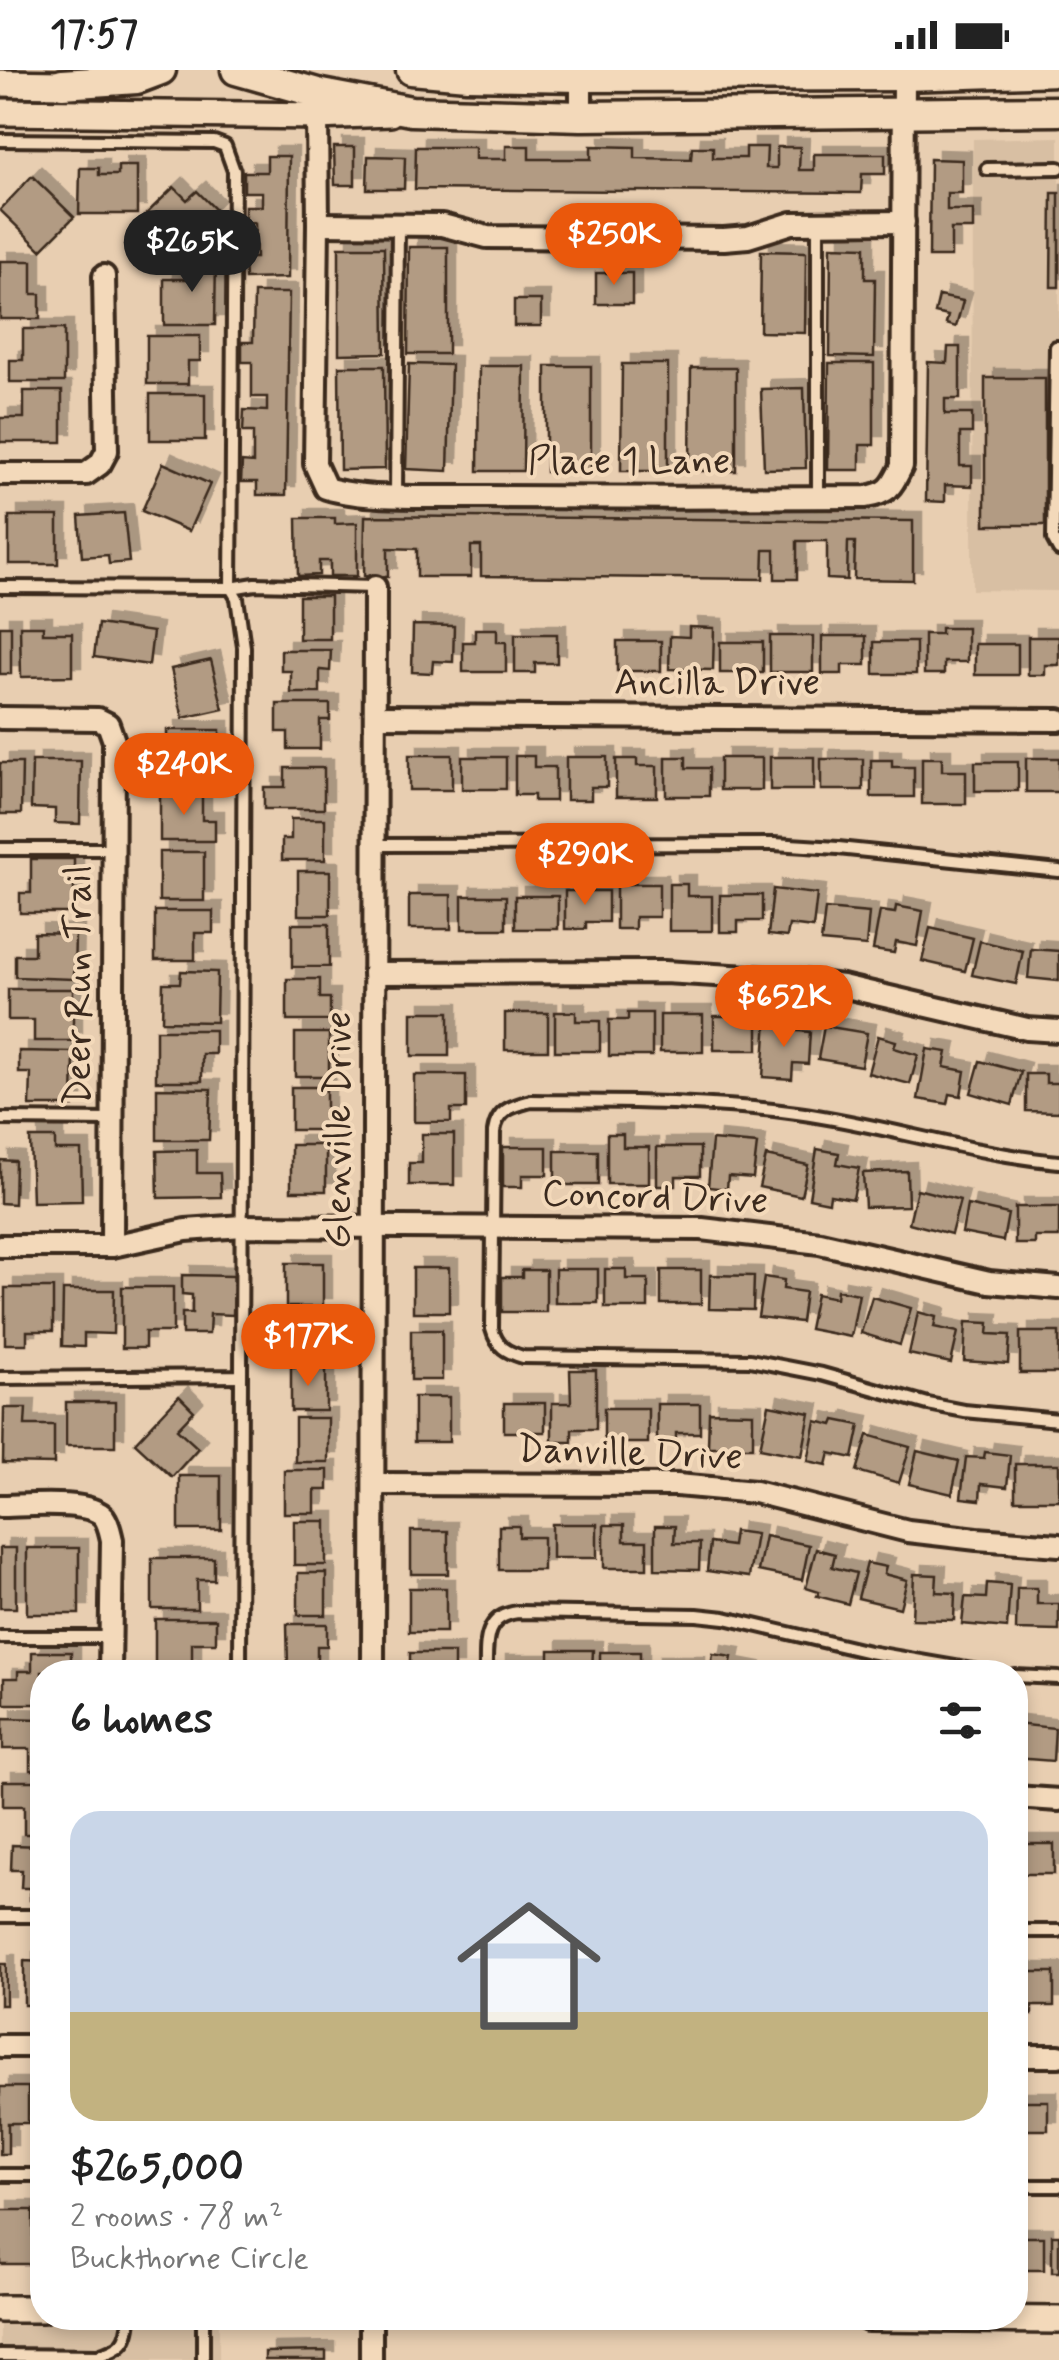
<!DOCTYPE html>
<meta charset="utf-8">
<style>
:root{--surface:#fff;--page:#f2f2f2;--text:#222;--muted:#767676;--accent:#ea580c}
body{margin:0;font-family:Mynerve,sans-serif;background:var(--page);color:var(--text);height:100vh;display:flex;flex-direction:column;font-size:38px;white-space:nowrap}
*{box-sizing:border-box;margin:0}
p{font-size:32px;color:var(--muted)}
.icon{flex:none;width:55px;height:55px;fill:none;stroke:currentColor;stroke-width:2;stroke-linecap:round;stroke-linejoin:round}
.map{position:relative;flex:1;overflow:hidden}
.panel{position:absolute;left:30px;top:1590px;width:998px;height:670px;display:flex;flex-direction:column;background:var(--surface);border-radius:40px;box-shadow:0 5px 15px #0003}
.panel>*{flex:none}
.price{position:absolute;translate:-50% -85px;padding:0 22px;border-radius:35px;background:var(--accent);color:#fff;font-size:32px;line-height:65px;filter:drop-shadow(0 2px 5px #0008)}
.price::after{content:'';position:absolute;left:50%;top:60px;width:30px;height:22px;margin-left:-15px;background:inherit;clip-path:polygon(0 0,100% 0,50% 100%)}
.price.active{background:#222;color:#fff}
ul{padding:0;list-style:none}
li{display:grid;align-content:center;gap:20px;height:530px;padding:0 40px}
li span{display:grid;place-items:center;height:310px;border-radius:30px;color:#555}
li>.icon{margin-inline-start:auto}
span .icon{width:180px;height:180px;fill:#fffc;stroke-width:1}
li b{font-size:42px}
h2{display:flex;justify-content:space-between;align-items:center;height:120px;padding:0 40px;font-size:42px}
.status{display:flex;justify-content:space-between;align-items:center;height:70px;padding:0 50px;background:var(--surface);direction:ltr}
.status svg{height:28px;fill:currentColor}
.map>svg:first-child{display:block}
</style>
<div class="status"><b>17:57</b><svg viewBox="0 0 49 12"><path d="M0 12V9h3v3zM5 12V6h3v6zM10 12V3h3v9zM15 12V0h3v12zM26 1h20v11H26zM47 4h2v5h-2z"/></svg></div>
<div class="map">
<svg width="1059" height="2290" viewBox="0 0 1059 2290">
<defs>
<filter id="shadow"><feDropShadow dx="9" dy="-9" stdDeviation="0" flood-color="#0004"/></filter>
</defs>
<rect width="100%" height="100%" fill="#e8ceb1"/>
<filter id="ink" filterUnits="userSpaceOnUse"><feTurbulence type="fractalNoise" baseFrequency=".01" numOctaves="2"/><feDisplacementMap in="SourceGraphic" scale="20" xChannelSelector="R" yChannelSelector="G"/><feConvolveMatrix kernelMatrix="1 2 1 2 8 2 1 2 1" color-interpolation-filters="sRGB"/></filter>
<g filter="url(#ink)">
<g fill="#d8bfa3">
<polygon points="1059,67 1059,521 972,520 973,69"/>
<polygon points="219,2249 219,2290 0,2290 0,2250"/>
</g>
<g fill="#b29b83" stroke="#3b2a1e" stroke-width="2.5" filter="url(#shadow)">
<polygon points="506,76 529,76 529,89 591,89 591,76 635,77 635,88 691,89 692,77 713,77 713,88 746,88 746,77 767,77 766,98 777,98 777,77 800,77 799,100 814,100 814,84 885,84 885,104 862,104 861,123 415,119 416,77 475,77 475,89 506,89"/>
<polygon points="334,77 355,77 355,115 335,115"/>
<polygon points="267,86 289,86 288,208 245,209 244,188 256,188 255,153 245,154 245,136 262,136 262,122 244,122 244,102 267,102"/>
<polygon points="368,86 405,87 404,119 367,119"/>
<polygon points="930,89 962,90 962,123 947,123 947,140 973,140 973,159 951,159 951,187 929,187"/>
<polygon points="118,96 137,96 137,144 79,144 80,98 99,98 99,105 118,105"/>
<polygon points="32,106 74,147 41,180 0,140"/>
<polygon points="174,117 187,130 197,121 215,139 175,178 143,147"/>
<polygon points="1052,123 1059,123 1059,217 1051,217"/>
<polygon points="831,176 865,177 865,209 875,209 874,287 830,286"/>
<polygon points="339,177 384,177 385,283 339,284"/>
<polygon points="409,177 448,177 448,284 408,284"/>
<polygon points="761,181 806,182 805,263 760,262"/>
<polygon points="191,185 216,185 215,255 164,255 164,209 191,209"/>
<polygon points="0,191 32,191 32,224 40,224 40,249 0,249"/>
<rect x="596" y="203" width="36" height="31"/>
<polygon points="254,223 289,223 286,425 257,425 257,412 241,412 242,392 253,393 253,362 243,362 244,340 267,341 267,327 252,327 252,292 242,292 242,272 253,272"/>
<polygon points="939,226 963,231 956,257 946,254 948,246 935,243"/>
<rect x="514" y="230" width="27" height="26"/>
<polygon points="23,259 64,259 64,312 10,312 10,290 23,290"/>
<polygon points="147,266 200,266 200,291 188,291 188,314 147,314"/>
<polygon points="948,277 960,277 960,329 945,329 945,344 972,344 972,363 960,363 960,396 972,396 972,416 945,415 945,432 926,431 928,292 947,293"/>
<polygon points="829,293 874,293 874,375 860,375 860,400 828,400"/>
<polygon points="409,294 451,295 448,401 406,399"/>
<polygon points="622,294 668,294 668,401 621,401"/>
<polygon points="339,296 384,296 385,399 340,400"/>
<polygon points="479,296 524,296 523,401 478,401"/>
<rect x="546" y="296" width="45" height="106"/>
<polygon points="691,298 736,298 736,401 690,401"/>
<rect x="985" y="308" width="60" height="147"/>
<polygon points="804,318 806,398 764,399 761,319"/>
<polygon points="24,321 62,321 62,372 0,372 0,348 24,348"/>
<rect x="150" y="324" width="55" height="46"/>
<polygon points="163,393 210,414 189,461 142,441"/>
<polygon points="124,443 129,492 109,494 108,485 82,487 79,446"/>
<rect x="9" y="446" width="49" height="48"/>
<polygon points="365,446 913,451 913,510 854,509 855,472 848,472 847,510 827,509 827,471 797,471 797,509 775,509 775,480 764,480 763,509 481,506 481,476 471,476 471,507 417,507 417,479 388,478 388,507 364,506"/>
<polygon points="297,448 335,448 335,454 357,453 357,506 330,506 330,491 319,491 319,505 298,506"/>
<rect x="299" y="526" width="31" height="43"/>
<polygon points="98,554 153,562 149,595 94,587"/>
<polygon points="413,555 454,556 453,592 433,591 432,603 412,602"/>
<rect x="0" y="556" width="11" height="48"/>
<polygon points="20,556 43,556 43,563 72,563 72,606 21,607"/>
<polygon points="689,557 714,558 713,600 669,599 670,566 689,567"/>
<polygon points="941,558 967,558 967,592 944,592 944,604 924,604 924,564 941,564"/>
<polygon points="475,559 497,559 497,572 506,572 506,602 463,602 463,572 475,572"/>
<polygon points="515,564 557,564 557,593 535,593 535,603 515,603"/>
<rect x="770" y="566" width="43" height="36"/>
<polygon points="822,566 866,566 866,595 842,595 842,604 822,604"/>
<polygon points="1028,567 1059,567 1059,595 1045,595 1045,605 1028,605"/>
<rect x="617" y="571" width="44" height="30"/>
<rect x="720" y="572" width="43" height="31"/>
<rect x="874" y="572" width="42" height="32"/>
<rect x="975" y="574" width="43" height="31"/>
<polygon points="281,580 331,580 330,601 320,600 320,623 291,623 291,601 281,601"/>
<polygon points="211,590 223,639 183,648 171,599"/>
<polygon points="277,634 330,634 330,650 320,650 320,679 288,679 288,662 277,662"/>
<rect x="167" y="660" width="53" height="51"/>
<rect x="409" y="685" width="43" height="35"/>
<polygon points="515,686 534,686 534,697 555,697 555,731 534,731 534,725 515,725"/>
<rect x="462" y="687" width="44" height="32"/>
<polygon points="566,687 607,687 607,717 591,717 591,730 566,730"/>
<polygon points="666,687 686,687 686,698 709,698 709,726 666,726"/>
<rect x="770" y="687" width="44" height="33"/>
<rect x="720" y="688" width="42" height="32"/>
<polygon points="922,688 942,688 942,701 966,701 966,734 922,734"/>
<rect x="1026" y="688" width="33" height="34"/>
<polygon points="616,689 637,689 637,696 657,696 657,727 616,727"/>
<rect x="821" y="689" width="42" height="31"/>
<polygon points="871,690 892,690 892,697 914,697 914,727 871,727"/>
<polygon points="32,691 81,691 80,754 55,753 55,739 31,738"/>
<rect x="975" y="692" width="43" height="29"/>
<polygon points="0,693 22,693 21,744 0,744"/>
<polygon points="285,698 324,698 324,739 264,739 264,717 285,717"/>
<polygon points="160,722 202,722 202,750 215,750 215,771 160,771"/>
<polygon points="291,749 325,749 325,790 282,790 282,769 291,769"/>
<rect x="159" y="782" width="45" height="49"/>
<polygon points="31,789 74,789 74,843 20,843 20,823 31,823"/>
<rect x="298" y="801" width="32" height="44"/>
<polygon points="616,814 659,814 659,847 635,847 635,859 616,859"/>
<polygon points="669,814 687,814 687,826 712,826 712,861 669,861"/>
<polygon points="773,819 817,824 813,858 789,855 787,867 768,865"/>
<polygon points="565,821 608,821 608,852 586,852 586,859 565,859"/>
<rect x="409" y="825" width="42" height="34"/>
<polygon points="720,825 762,825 762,851 738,851 738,862 720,862"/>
<rect x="462" y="826" width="44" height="33"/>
<rect x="515" y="826" width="43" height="33"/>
<polygon points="896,836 923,841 917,876 896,872 894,883 873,880 880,841 895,843"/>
<polygon points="825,839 869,843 866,876 821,872"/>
<polygon points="155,841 213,841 213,863 195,863 195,890 155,890"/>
<rect x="292" y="854" width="37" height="43"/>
<polygon points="930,858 973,868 965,901 922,891"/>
<polygon points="34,863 75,864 74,909 15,907 15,885 34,885"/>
<polygon points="980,871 1023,881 1016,914 972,905"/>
<polygon points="1031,879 1059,881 1059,911 1028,908"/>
<polygon points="181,901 217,902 216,952 162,951 163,913 180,913"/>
<polygon points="287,909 320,909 320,928 330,928 330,951 287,951"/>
<polygon points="8,919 73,919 73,971 34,971 34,950 8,950"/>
<rect x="412" y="942" width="37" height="44"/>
<polygon points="555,942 576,942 576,951 600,951 600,981 555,981"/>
<rect x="505" y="943" width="43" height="37"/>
<polygon points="628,943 652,943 652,986 609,986 609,950 628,950"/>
<rect x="660" y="945" width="43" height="37"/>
<rect x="714" y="946" width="44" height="34"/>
<polygon points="767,949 788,951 788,960 810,962 808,994 793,993 792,1009 763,1007"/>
<polygon points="824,956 867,963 861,996 818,989"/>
<polygon points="156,960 215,960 215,984 202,984 202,1011 156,1011"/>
<rect x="295" y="963" width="34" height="43"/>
<polygon points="878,966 896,971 894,978 918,985 910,1014 868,1003"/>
<polygon points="927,979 947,982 944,997 965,1001 961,1026 950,1024 948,1034 918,1029"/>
<polygon points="19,981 74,982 73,1036 30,1036 31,1003 19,1003"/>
<polygon points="980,991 1021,1002 1012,1035 971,1023"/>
<polygon points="1026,1004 1046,1004 1046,1013 1059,1013 1059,1042 1026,1041"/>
<polygon points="414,1005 466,1005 466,1039 451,1039 451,1052 414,1052"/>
<rect x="291" y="1017" width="35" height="43"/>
<polygon points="157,1018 211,1019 209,1070 157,1070"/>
<polygon points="422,1064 454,1064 454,1115 409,1115 409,1093 422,1093"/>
<polygon points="607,1064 623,1064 623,1077 649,1077 649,1114 607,1114"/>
<polygon points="30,1068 55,1068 55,1080 81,1080 82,1131 32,1132"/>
<polygon points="712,1070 757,1074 753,1108 728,1106 727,1119 708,1117"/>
<rect x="291" y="1075" width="35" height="46"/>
<polygon points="503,1077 547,1077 547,1105 522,1105 522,1117 503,1117"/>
<polygon points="657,1077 700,1077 700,1106 676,1106 676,1116 657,1116"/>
<polygon points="817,1079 839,1083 837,1094 859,1098 853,1129 830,1125 829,1132 809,1128"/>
<polygon points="197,1080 197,1103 220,1103 221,1127 158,1128 157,1081"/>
<rect x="555" y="1081" width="43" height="34"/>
<polygon points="766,1086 808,1095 801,1126 759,1117"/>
<polygon points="0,1090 15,1091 14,1134 0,1133"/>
<polygon points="907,1101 908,1136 865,1137 863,1103"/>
<polygon points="917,1119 960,1130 951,1164 909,1153"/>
<polygon points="967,1135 1008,1144 1003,1171 962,1163"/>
<polygon points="1015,1137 1059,1137 1059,1167 1035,1167 1035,1174 1015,1174"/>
<rect x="286" y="1193" width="37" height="44"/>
<rect x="413" y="1198" width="36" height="44"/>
<rect x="555" y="1199" width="43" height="34"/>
<polygon points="605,1199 626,1199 626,1209 648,1209 648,1238 605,1238"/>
<polygon points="522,1200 546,1200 546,1242 502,1242 502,1207 522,1207"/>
<rect x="661" y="1200" width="40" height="34"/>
<polygon points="182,1205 234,1206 233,1245 210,1244 209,1264 182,1264 182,1243 192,1243 192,1225 182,1224"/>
<polygon points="710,1205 754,1206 753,1240 709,1239"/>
<polygon points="764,1207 784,1210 783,1219 805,1222 801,1252 758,1247"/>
<polygon points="122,1217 173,1217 173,1262 145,1262 145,1278 122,1278"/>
<polygon points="5,1218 53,1218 53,1261 27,1261 27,1274 5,1274"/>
<polygon points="63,1220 114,1220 113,1264 84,1263 84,1277 62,1276"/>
<polygon points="837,1220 859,1224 851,1267 809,1259 816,1224 836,1228"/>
<polygon points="872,1227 911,1238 900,1275 861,1263"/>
<polygon points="918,1242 936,1247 934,1257 958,1262 951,1293 909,1284"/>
<rect x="294" y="1247" width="32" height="43"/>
<polygon points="966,1252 989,1253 988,1264 1010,1265 1008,1294 964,1291"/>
<rect x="411" y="1260" width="31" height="50"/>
<rect x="1020" y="1262" width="39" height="41"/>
<rect x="291" y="1297" width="35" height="44"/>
<polygon points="570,1300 596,1300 596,1359 572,1359 572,1372 552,1372 552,1333 571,1333"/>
<polygon points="179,1326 194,1341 177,1359 198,1378 172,1407 135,1373"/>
<rect x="414" y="1327" width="35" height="45"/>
<rect x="66" y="1332" width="49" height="44"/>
<rect x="504" y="1333" width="41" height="29"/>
<polygon points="657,1334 700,1334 700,1363 676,1363 676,1374 657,1374"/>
<polygon points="769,1335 810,1343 802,1386 760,1378"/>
<polygon points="4,1338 26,1338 25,1355 54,1355 54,1394 3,1393"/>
<rect x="604" y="1338" width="44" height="35"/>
<polygon points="709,1342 753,1343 753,1377 708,1377"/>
<rect x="295" y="1348" width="33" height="44"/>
<polygon points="835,1350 860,1355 853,1388 830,1383 827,1395 808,1391 816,1351 833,1355"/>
<polygon points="868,1365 910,1377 899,1413 857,1401"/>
<polygon points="917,1381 959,1391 952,1424 909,1414"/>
<polygon points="985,1382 1010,1385 1007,1417 981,1414 980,1430 961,1428 966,1387 984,1388"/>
<rect x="1015" y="1394" width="44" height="36"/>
<polygon points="284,1400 328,1400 328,1420 315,1420 315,1443 284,1443"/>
<rect x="179" y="1406" width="42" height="54"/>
<rect x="294" y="1451" width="32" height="44"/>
<rect x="552" y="1454" width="45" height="34"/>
<polygon points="604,1455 624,1455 624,1471 647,1471 647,1498 604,1498"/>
<polygon points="499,1456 519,1456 519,1467 543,1467 543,1500 499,1500"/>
<polygon points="655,1456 675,1456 674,1473 700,1473 699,1500 655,1499"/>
<rect x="411" y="1461" width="37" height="43"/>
<polygon points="734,1461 756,1464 749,1507 707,1501 710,1473 732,1476"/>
<polygon points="765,1466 809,1475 802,1510 758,1501"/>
<rect x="0" y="1478" width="16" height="60"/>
<rect x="27" y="1478" width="52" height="66"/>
<polygon points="816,1479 835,1484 832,1497 856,1503 848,1534 817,1526 819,1522 806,1518"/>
<polygon points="152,1488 214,1488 214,1510 197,1510 197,1539 152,1539"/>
<polygon points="867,1493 886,1497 884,1504 907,1510 900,1538 858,1528"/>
<rect x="298" y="1503" width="28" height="42"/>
<polygon points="914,1504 937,1505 936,1522 955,1523 954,1550 912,1549"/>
<polygon points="987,1513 1010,1515 1007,1558 962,1554 965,1527 986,1528"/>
<rect x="409" y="1518" width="37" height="44"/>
<polygon points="1017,1518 1037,1518 1037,1534 1059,1534 1059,1561 1016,1560"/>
<polygon points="155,1549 216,1549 216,1573 192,1573 192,1597 155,1597"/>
<polygon points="287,1554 327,1554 327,1576 317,1576 317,1597 288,1597"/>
<polygon points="549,1580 593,1580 592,1602 549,1602"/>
<polygon points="32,1582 71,1582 71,1602 42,1602 42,1634 4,1634 4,1608 18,1608 18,1601 32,1601"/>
<rect x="600" y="1582" width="40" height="20"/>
<rect x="410" y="1583" width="44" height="19"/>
<polygon points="713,1584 732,1587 730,1597 751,1601 750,1602 710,1602"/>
<rect x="497" y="1594" width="44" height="8"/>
<rect x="651" y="1595" width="45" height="7"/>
<polygon points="3,1648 42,1649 42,1700 30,1700 30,1679 3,1679"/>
<polygon points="1015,1654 1055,1658 1053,1691 1015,1688"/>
<polygon points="3,1711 42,1711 42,1764 24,1764 24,1736 3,1736"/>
<rect x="1015" y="1774" width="39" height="30"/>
<polygon points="12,1775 42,1776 42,1831 30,1830 30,1818 21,1818 22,1800 11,1800"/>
<polygon points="24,1891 42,1892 42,1935 24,1935"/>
<rect x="0" y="1894" width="6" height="41"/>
<polygon points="1015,1902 1054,1902 1054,1936 1032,1936 1032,1945 1015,1945"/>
<polygon points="0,2017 28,2017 28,2053 8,2053 8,2084 0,2084"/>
<rect x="1015" y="2031" width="33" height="29"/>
<rect x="0" y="2140" width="33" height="54"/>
<rect x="1052" y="2165" width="7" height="37"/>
<rect x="1015" y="2167" width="29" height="33"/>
<polygon points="326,2281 326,2290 265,2290 265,2282"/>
</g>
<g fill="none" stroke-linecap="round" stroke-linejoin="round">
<defs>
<g id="service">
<polyline points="0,70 214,72 225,76 234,101 231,518 255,514 375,517"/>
<polyline points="987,99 1059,98"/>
<polyline points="818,153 818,427"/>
<polyline points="1059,277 1056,277 1053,469 1059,480"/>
<polyline points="396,425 398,154"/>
<polyline points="0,517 231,518 237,528 244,577 241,1306 0,1308"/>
<polyline points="373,775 774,774 838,778 1059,801"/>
<polyline points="0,779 114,779"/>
<polyline points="0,1049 112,1050"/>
<path d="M1059,1092c-89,-8 -173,-37 -262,-49 -87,-12 -177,-11 -266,-12 -19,5 -34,9 -37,31l-2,197c5,18 14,23 31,28l227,3 72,14 106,30 36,7 95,9"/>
<polyline points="0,1567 110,1567"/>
<polyline points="240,1602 241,1306"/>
<path d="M486,1602c0,-28 -3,-56 32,-60l179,3 28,3 144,34 116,20"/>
<polyline points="1015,1606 1059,1608"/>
<polyline points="0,1846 42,1846"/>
<polyline points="1015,1861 1059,1861"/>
<polyline points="0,2105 42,2105"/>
<polyline points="1015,2116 1059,2116"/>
<path d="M0,2285l98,1c24,-8 30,-12 32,-38"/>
<polyline points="203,2290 203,2248"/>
</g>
<g id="minor">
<polyline points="581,0 581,46"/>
<path d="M317,46l1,108 -3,240 11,24c42,13 114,8 160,9 127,1 253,1 380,0 24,-4 26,-11 36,-31l2,-390"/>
<polyline points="318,154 442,155 487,167 724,169 748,167 792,153 904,152"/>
<polyline points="0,404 86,404 100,394 107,381 104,206"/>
<polyline points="375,646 1059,650"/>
<polyline points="0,648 98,649 108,654 114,671 112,1176"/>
<polyline points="374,903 664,902 783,909 842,916 1027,959 1059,961"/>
<polyline points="0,1176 112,1176 186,1160 243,1156 702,1159 820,1173 989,1212 1059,1218"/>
<polyline points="374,1414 677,1415 755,1422 908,1461 977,1469 1059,1475"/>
<path d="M0,1436c24,0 89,-7 104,11 5,7 6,15 8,23l-2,132"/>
<polyline points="373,1602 375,517"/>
<polyline points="1015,1727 1059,1730"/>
<polyline points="0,1976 42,1976"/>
<polyline points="1015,1986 1059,1986"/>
<polyline points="371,2290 371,2248"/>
</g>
<g id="tertiary">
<polyline points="0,13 62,14"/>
<polyline points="0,42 317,46 390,43"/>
<polyline points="0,2239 42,2239"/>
<polyline points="868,2248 1059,2250"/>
</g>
<g id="secondary">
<polyline points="236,0 321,24 411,41 581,46 1059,41"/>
<polyline points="411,0 467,5 581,7 904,6 1059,1"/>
<polyline points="62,14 137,9 161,0"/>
</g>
</defs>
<use href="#service" stroke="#3b2a1e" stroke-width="18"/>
<use href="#minor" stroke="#3b2a1e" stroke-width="28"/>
<use href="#tertiary" stroke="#3b2a1e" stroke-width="32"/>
<use href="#secondary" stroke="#3b2a1e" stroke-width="35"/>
<use href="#service" stroke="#f3d9ba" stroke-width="10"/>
<use href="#minor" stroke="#f3d9ba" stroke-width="20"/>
<use href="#tertiary" stroke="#f3d9ba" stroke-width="25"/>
<use href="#secondary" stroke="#f3d9ba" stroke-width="28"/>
</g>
</g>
<g text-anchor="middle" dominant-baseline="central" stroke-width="8" stroke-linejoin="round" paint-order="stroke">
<g font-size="38" fill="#3b2a1e" stroke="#f3d9ba">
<text x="629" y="392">Place 1 Lane</text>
<text x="717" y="613">Ancilla Drive</text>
<text transform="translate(79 915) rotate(-90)">Deer Run Trail</text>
<text transform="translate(339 1060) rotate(-90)">Glenville Drive</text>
<text transform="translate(655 1128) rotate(2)">Concord Drive</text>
<text transform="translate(630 1384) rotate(2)">Danville Drive</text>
</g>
</g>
</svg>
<b class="price" style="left:614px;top:218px">$250K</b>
<b class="price active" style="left:192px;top:225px">$265K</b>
<b class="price" style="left:184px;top:748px">$240K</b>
<b class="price" style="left:585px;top:838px">$290K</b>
<b class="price" style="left:784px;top:980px">$652K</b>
<b class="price" style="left:308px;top:1319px">$177K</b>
<section class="panel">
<h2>6 homes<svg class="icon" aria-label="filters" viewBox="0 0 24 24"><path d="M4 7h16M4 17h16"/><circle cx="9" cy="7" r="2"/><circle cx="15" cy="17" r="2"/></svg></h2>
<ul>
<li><span style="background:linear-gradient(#c9d6e8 65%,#c2b280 0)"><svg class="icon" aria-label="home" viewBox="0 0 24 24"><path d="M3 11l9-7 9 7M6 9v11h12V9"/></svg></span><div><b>$265,000</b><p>2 rooms · 78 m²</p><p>Buckthorne Circle</p></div></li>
</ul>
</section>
</div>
